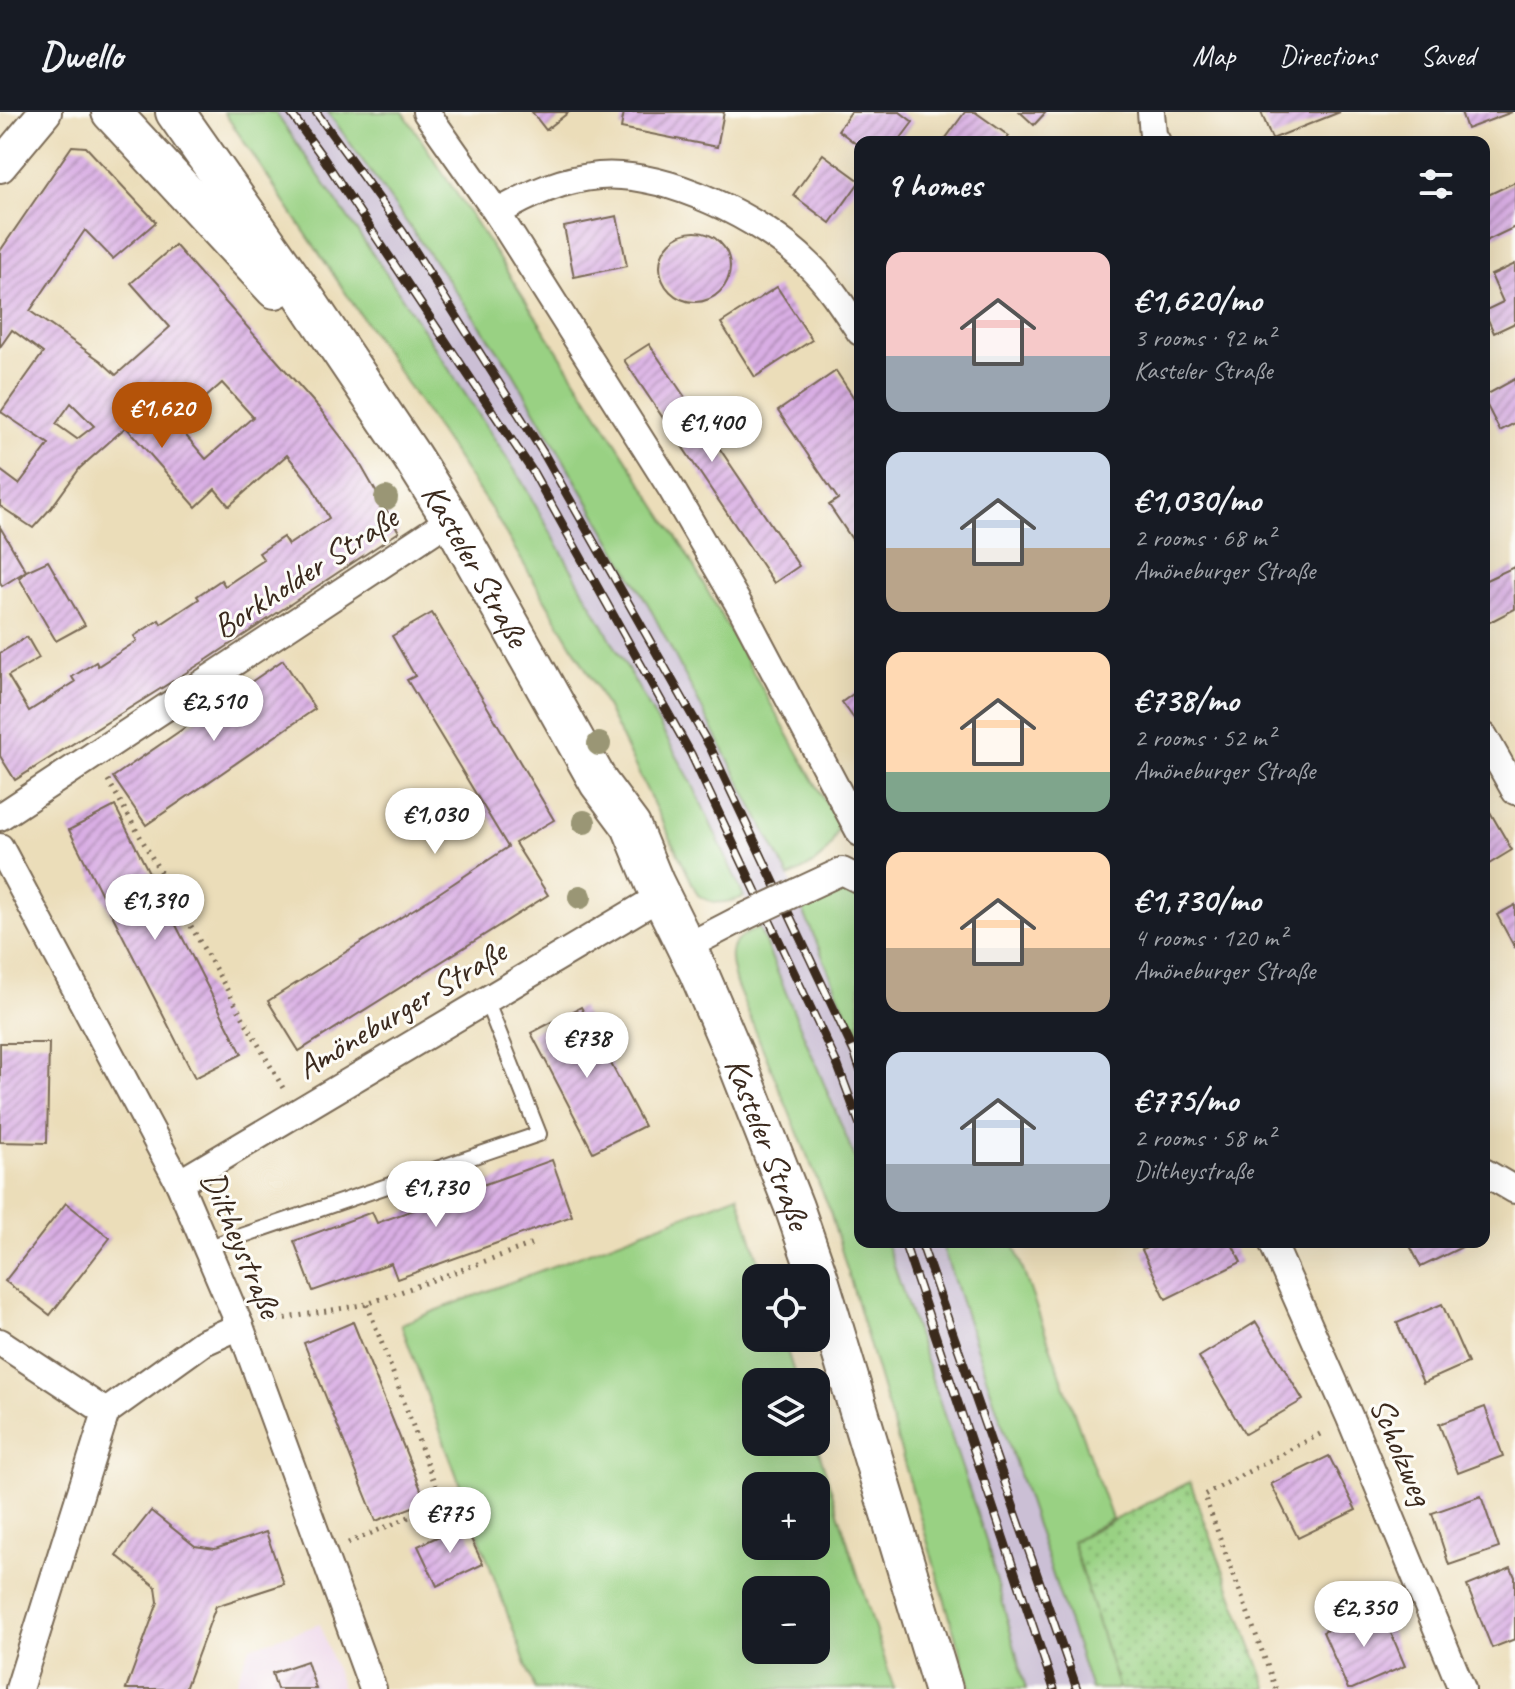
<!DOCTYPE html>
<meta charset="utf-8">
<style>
:root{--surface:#171b24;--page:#242831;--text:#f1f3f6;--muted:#9ea1a6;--line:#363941;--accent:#b45309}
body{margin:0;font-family:Caveat,sans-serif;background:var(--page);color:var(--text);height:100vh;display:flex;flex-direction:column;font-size:30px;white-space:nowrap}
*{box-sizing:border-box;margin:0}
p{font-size:26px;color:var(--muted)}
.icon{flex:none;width:44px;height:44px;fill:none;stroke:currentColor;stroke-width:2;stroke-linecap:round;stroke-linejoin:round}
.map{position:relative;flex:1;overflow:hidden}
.drawer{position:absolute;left:854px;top:24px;width:636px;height:1112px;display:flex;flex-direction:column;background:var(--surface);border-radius:16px;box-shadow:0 8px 32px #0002}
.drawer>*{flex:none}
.fabs{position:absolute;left:742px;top:1152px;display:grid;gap:16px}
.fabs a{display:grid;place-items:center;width:88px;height:88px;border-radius:16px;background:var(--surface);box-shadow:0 8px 32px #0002;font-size:40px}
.price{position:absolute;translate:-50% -68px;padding:0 18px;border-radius:28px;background:#fff;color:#222;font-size:26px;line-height:52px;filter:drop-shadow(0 2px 4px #0008)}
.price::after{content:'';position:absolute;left:50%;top:48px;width:24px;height:18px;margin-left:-12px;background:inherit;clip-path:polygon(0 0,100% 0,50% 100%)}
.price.active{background:var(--accent);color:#fff}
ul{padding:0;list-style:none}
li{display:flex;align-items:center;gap:24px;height:200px;padding:0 32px}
li span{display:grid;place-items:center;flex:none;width:224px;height:160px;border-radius:16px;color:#555}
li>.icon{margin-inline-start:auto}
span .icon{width:96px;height:96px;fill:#fffc;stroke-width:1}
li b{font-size:34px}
h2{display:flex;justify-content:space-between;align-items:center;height:96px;padding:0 32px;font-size:34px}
header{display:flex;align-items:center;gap:48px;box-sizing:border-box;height:112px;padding:0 40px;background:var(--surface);border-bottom:2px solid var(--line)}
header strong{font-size:38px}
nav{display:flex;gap:44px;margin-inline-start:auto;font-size:28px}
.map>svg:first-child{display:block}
</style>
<header>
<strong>Dwello</strong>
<nav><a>Map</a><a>Directions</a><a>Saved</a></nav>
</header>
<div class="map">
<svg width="1515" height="1577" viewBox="0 0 1515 1577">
<defs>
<pattern id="park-dots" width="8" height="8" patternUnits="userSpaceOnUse" patternTransform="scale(2)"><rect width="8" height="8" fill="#99d183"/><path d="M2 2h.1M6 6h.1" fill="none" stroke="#7eaa6b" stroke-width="1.8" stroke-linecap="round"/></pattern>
<pattern id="building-hatch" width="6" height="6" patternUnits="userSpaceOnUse" patternTransform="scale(2)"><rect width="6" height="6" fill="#d9aee4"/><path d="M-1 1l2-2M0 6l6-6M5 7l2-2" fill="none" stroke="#b18eb8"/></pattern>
</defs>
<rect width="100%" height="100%" fill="#fdfcf7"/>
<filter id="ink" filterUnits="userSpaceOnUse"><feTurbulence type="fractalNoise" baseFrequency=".0125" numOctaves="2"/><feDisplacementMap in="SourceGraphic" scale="16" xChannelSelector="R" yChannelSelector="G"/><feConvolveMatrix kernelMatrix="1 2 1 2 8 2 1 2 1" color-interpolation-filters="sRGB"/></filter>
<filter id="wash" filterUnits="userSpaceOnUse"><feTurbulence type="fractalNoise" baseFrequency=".006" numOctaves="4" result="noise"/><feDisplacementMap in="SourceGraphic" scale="32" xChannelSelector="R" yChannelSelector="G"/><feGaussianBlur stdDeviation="1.8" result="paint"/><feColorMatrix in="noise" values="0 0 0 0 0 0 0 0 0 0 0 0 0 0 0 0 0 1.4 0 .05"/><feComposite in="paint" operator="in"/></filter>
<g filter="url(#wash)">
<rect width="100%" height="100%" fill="#ebddb9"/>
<polygon fill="#ecd1ea" points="320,1512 342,1577 233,1577 250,1535"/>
<g fill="#cbbfd5">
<polygon points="275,0 328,0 509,254 649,494 789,765 860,933 860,1058 759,816 692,671 520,365 390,167"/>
<polygon points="886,1130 941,1130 1091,1577 1026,1577 985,1425"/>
</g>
<g fill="#99d183" stroke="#6a7e50" stroke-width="2" fill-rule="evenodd">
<path d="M224,0h51l115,167 130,199 172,305 52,114c-17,6 -31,9 -46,-2l-102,-209 -103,-174z"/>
<path d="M328,0h75l78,119 203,318 154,275c-5,30 -23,41 -49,53l-140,-271 -140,-240z"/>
<polygon points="860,768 860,933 802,796 797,780"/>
<path d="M759,816l101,242v72h26l99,295 41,152h-55l-142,-481 -93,-224c-8,-31 -11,-43 23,-56z"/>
<path d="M738,1083l26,83h-8v60h27l14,44h-41v60h60l78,247h-359l-134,-365zM816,1374v60h-60v-60zM816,1478v60h-60v-60z"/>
<polygon points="941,1130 1013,1130 1112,1407 1072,1429 1119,1577 1091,1577"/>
</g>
<polygon fill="url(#park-dots)" stroke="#6a7e50" stroke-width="2" points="1190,1370 1268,1577 1119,1577 1072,1429"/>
<g id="blocks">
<g fill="url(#building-hatch)" fill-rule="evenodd">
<polygon points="532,0 569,0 546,18"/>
<polygon points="624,0 724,0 717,35 621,16"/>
<polygon points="851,0 900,0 913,10 898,30 860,30 860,35 838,18"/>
<polygon points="965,0 975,0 1009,24 1005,30 943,30"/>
<polygon points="1020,0 1046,0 1034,13"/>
<polygon points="1261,0 1340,0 1272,27"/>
<polygon points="1461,0 1512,0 1467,17"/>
<path d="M72,34l14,1 70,75 -43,37 -28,-29 -55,81 71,50 15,14 54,-48 -39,-44 44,-38 143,162 37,48 44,77 -191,127 -193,121 -15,-24v-103l27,-16 12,21 -31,18 21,35 46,-29 -3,-5 24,-15 2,4 39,-25 -3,-5 25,-16 2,4 38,-25 -2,-3 24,-16 4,6 39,-26 -5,-7 24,-16 5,8 41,-27 -19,-35 -23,-28 -58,51 -14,-17 -19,18 -70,-80 -46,41 -29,40 -18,20 -33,-22v-36l19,14 30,-40 -48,-32 42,-59 -31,-23 -12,17v-96zM222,271l31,34 -47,42 -30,-35zM71,291l23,23 -17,13 -21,-15z"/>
<polygon points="823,42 860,69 830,111 793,83"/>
<polygon points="1515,70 1515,115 1484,130 1484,85"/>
<polygon points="617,104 627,154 574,165 564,115"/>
<circle cx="695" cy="155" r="35"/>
<polygon points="1515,152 1515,211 1494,221 1484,199 1503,190 1491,163"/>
<polygon points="777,175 812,228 755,265 721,211"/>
<polygon points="649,232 799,454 774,471 624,248"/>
<polygon points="836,259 860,295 860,439 829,393 838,387 778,299"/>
<polygon points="1515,267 1515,311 1500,319 1484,288 1484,284"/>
<polygon points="0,415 26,459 2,474 0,470"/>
<polygon points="48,449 85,513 56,529 19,466 26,459"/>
<polygon points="1514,455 1515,497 1484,513 1484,469"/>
<polygon points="432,501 554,708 515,731 548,783 299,939 268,889 430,787 508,735 407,568 415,564 392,524"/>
<polygon points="283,548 315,597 146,713 113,665"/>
<polygon points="860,577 860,615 842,590"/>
<polygon points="1486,693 1512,738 1484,755 1484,695"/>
<polygon points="115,694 242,942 195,966 69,718"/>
<polygon points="1515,793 1515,836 1497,803"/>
<polygon points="581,895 644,1014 593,1040 531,921"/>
<polygon points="0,931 49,931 47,1031 0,1030"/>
<polygon points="552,1048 572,1104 397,1167 391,1151 313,1179 294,1129 372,1100 377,1111"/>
<polygon points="66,1091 110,1126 50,1203 5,1169"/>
<polygon points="1159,1130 1231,1130 1241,1150 1166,1187 1142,1138"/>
<polygon points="1408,1130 1462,1130 1464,1134 1421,1155"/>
<polygon points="1442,1192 1468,1251 1423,1271 1397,1211"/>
<polygon points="353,1210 426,1390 376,1409 304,1231"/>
<polygon points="1256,1210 1303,1288 1245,1322 1199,1245"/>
<polygon points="1485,1295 1503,1344 1458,1361 1439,1312"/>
<polygon points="1329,1344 1356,1398 1298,1426 1271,1372"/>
<polygon points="1481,1384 1499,1436 1449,1453 1432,1401"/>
<polygon points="151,1399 195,1434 215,1437 266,1420 284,1472 216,1494 185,1577 126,1577 158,1490 156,1475 116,1443"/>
<polygon points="464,1412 483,1452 437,1474 418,1434"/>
<polygon points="1511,1456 1515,1465 1515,1527 1492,1536 1467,1474"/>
<polygon points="1380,1495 1405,1554 1352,1577 1348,1577 1323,1520"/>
<polygon points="307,1549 316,1577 277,1577 272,1561"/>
</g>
</g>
</g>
<g filter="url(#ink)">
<use href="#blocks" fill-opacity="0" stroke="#796954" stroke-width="2"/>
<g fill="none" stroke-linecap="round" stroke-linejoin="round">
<defs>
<polyline id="service" points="206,1136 539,1022 486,888"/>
<g id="minor">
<polyline points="426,0 497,101 671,376 742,498 860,721"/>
<polyline points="1151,0 1153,23 1157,30"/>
<path d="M497,101c32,-19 65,-34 102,-37 66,-5 163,42 209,88 21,20 36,44 52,68"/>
<polyline points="1484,624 1515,679"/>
<polyline points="0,705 451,407"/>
<polyline points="0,735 179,1071 240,1214 373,1577"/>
<polyline points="797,780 842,759 860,768"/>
<polyline points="686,835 744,805"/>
<polyline points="1484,1060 1515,1078"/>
<polyline points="179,1071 661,784"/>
<polyline points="1272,1130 1350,1306 1462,1577"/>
<polyline points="0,1230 106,1300"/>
<polyline points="19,1577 106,1300 202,1231 240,1214"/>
</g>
<polyline id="tertiary" points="0,54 45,0"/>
<g id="secondary">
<polyline points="111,0 275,177"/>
<path id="s1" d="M175,0l122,174 115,171 39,62 148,264 32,43 23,56 44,89 37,86 59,150 25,72 124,410"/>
</g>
</defs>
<use href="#service" stroke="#796954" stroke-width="18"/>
<use href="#minor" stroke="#796954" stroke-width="30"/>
<use href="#tertiary" stroke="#796954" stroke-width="36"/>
<use href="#secondary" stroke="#796954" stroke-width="42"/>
<g stroke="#796954" stroke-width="5" stroke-dasharray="2 6" stroke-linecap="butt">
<polyline points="108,668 283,976"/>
<polyline points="269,1209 367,1192 535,1131"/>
<polyline points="348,1431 442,1391 367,1192"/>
<polyline points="1276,1577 1204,1383 1324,1320"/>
</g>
<use href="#service" stroke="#fff" stroke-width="14"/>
<use href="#minor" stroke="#fff" stroke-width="26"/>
<use href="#tertiary" stroke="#fff" stroke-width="32"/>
<use href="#secondary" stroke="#fff" stroke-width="38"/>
<defs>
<g id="rail">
<polyline points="290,0 324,47 533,360 691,642 838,954 860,1013"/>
<polyline points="316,0 403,120 544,342 710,635 855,942 860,957"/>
<polyline points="904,1130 1054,1577"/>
<polyline points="921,1130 1077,1577"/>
</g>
</defs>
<use href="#rail" stroke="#3b2a1e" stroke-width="9"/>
<use href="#rail" stroke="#fdfcf7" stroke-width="6" stroke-dasharray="18" stroke-linecap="butt"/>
<defs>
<polyline id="minor-bridge" points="744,805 797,780"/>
</defs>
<use href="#minor-bridge" stroke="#796954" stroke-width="30" stroke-linecap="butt"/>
<use href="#minor-bridge" stroke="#fff" stroke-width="26"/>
</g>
<g fill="#9a9674">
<circle cx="386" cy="386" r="12"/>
<circle cx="599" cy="632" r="12"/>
<circle cx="584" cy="710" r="12"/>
<circle cx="580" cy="785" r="12"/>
</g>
</g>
<g text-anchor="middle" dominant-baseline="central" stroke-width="6" stroke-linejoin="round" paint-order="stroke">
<g font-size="34" fill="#3b2a1e" stroke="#fdfcf7">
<text stroke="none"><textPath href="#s1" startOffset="544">Kasteler Straße</textPath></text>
<text transform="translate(305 460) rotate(-33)">Borkholder Straße</text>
<text transform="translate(401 897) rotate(-31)">Amöneburger Straße</text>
<text stroke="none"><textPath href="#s1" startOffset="1194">Kasteler Straße</textPath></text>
<text transform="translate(242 1132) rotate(67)">Diltheystraße</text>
<text transform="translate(1402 1339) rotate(67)">Scholzweg</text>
</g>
</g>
</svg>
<div class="fabs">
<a><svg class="icon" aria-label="locate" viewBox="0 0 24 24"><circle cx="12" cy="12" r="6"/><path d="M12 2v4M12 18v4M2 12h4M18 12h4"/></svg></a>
<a><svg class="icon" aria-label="layers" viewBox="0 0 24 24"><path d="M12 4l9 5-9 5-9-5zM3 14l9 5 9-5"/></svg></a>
<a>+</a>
<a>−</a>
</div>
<b class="price active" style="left:162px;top:338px">€1,620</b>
<b class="price" style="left:712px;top:352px">€1,400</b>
<b class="price" style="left:214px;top:631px">€2,510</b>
<b class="price" style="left:435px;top:744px">€1,030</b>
<b class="price" style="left:155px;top:830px">€1,390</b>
<b class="price" style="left:587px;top:968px">€738</b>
<b class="price" style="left:436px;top:1117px">€1,730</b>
<b class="price" style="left:450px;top:1443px">€775</b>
<b class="price" style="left:1364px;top:1537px">€2,350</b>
<section class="drawer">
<h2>9 homes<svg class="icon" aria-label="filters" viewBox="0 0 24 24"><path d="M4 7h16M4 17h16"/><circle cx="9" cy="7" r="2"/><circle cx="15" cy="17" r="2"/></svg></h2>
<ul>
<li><span style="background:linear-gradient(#f6c9c9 65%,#9aa5b1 0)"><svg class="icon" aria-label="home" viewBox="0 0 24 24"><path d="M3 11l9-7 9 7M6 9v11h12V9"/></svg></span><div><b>€1,620/mo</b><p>3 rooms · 92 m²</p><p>Kasteler Straße</p></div></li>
<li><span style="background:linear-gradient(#c9d6e8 60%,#b9a48a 0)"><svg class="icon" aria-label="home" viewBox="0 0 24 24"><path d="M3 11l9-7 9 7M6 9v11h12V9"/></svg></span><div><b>€1,030/mo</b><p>2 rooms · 68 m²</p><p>Amöneburger Straße</p></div></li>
<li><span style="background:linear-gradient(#ffd9b3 75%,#7fa58c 0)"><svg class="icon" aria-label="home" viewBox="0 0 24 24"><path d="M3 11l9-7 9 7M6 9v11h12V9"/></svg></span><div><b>€738/mo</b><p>2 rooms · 52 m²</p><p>Amöneburger Straße</p></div></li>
<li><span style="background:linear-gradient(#ffd9b3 60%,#b9a48a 0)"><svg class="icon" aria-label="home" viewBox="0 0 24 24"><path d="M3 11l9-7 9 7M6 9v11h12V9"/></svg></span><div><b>€1,730/mo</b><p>4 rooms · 120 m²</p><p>Amöneburger Straße</p></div></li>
<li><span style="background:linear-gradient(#c9d6e8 70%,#9aa5b1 0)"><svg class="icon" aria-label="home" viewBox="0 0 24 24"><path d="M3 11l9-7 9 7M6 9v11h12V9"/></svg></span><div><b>€775/mo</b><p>2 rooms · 58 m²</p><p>Diltheystraße</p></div></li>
</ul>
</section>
</div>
